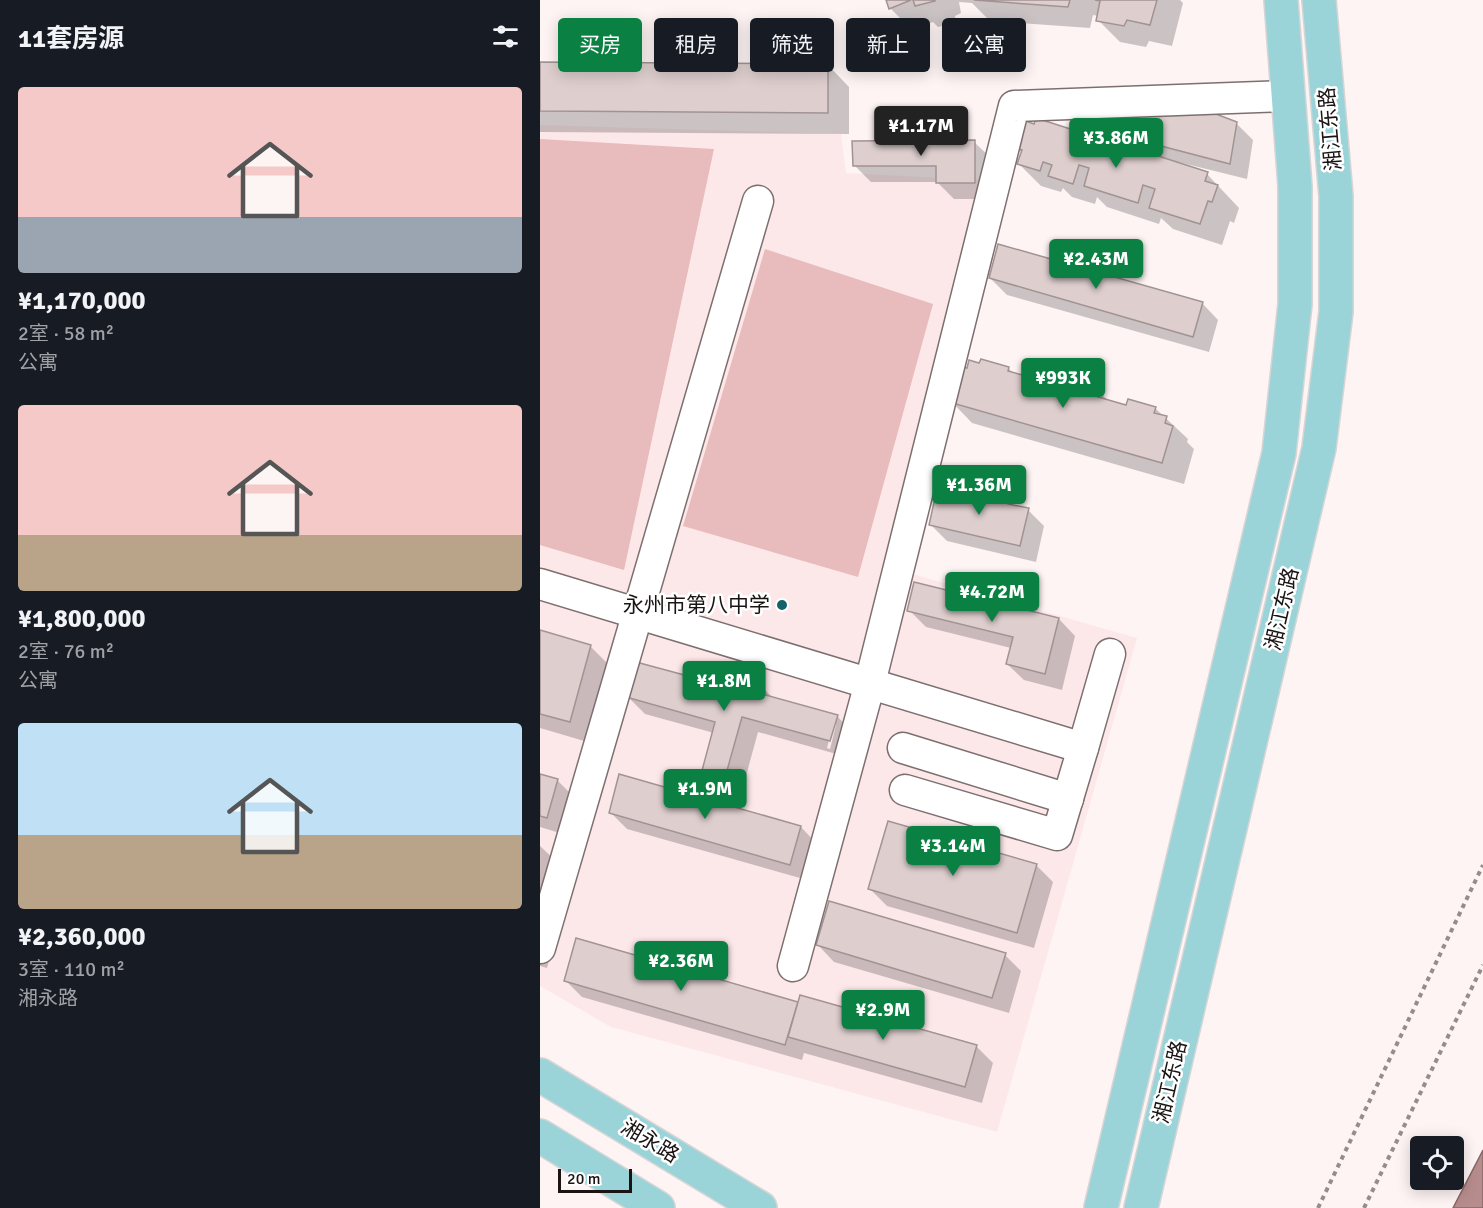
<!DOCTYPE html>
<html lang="zh">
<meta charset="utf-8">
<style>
:root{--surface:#171b24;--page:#20242c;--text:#f1f3f6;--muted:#9ea1a6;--accent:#0b8043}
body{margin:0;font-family:Signika,"Noto Sans SC",sans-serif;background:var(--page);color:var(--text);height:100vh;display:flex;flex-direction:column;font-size:22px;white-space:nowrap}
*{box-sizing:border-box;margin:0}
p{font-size:20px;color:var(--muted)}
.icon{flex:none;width:33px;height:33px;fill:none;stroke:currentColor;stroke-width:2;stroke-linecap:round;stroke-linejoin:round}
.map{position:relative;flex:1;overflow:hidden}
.panel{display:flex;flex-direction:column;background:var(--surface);width:540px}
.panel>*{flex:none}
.top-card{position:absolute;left:18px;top:18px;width:570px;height:54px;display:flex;gap:12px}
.controls{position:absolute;left:870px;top:1136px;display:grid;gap:12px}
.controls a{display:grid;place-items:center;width:54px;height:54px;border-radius:6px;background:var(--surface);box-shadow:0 3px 15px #0003;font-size:30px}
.scale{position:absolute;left:18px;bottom:15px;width:74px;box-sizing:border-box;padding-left:6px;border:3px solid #1a1414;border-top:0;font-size:16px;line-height:21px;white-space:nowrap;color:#1a1414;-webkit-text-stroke:4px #fff;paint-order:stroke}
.price{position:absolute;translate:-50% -51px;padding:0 14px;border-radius:6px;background:var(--accent);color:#fff;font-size:20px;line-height:39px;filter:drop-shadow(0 2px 3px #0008)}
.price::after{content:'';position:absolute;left:50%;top:36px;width:18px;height:14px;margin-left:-9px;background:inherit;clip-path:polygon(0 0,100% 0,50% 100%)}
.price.selected{background:#222;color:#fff}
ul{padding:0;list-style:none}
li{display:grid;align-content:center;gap:12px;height:318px;padding:0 18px}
li span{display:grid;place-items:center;height:186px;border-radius:6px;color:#555}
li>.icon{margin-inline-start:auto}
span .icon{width:108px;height:108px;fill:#fffc;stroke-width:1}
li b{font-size:26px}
h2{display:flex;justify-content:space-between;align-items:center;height:72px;padding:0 18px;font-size:26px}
.chip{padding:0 21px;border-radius:6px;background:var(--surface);box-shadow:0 3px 15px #0003;font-size:21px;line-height:54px}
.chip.selected{background:var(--accent);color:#fff}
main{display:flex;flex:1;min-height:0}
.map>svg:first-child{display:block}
</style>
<main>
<section class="panel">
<h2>11套房源<svg class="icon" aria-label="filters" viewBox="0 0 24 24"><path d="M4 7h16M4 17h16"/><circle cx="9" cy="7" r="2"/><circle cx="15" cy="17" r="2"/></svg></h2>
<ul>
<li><span style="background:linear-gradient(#f6c9c9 70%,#9aa5b1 0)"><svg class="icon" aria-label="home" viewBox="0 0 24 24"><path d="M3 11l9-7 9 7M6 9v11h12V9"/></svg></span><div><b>¥1,170,000</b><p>2室 · 58 m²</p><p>公寓</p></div></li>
<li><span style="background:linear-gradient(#f6c9c9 70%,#b9a48a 0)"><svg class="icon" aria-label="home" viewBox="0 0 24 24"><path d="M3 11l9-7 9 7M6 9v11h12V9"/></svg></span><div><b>¥1,800,000</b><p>2室 · 76 m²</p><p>公寓</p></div></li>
<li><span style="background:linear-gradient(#bfe0f5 60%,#b9a48a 0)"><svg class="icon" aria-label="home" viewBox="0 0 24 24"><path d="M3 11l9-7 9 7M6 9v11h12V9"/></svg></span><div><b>¥2,360,000</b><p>3室 · 110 m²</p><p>湘永路</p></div></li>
</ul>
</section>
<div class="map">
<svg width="943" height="1208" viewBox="0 0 943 1208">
<rect width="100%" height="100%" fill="#fef4f4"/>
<path fill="#fde8e9" d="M0 125 301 134 306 173 465 181 369 573 597 638 457 1132 71 1027 0 986Z"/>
<g fill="#e8bbbc">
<path d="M0 139 174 149 84 570 0 545Z"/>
<path d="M225 249 393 304 318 577 143 526Z"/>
</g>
<path fill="#b78c8d" stroke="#886869" stroke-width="1.5" d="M943 1150V1208H913Z"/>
<g fill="#0003" fill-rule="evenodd">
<path d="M347 0H640L643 3 632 46 609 41 606 47 580 42 558 20 559 16 553 15 550 28 450 21 432 3 419 2 421 13 415 16 416 23 398 27 393 22 372 30 350 8Z"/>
<path d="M0 63 288 65 309 87V134L0 132Z"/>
<path d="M696 123 713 140 707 179 638 162 637 164 667 174 699 208 694 223 690 221 682 245 633 229 621 218 619 224 567 207 557 197 555 204 532 197 523 188 521 192 501 186 479 164 482 153 476 147 542 134 559 152 603 153 590 140Z"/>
<path d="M434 142 451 158V199H414L397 182H331L314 165Z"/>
<path d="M450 278 662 303 678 320 669 352 467 295Z"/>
<path d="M468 368 475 375 494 380 516 381 523 388 559 392 569 401 587 407 615 408 648 439 647 442 654 449 644 484 432 423 411 401 428 370Z"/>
<path d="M469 500 475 507 488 510 504 526 496 562 407 541 390 524Z"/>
<path d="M369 610 519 619 535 636 522 690 484 680 467 664 471 648 386 627Z"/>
<path d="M0 632 50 646 72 668 51 743 0 728Z"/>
<path d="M217 682 234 699 297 716 313 733 307 757 218 732 197 809 261 827 277 844 267 880 87 829 70 812 165 800 157 793 174 733 105 714 88 697 175 685ZM293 725H296L290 749 287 748Z"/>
<path d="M0 775 17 780 34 797 23 834 0 827Z"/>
<path d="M0 846 18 863 0 907Z"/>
<path d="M496 865 513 882 494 948 347 906 330 889Z"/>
<path d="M0 924 15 939 7 968 0 966Z"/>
<path d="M37 939 259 1004 437 1047 453 1063 442 1103 264 1053 262 1060 42 997 25 980Z"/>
<path d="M278 945 465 955 481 971 469 1013 294 962Z"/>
</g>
<g fill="#decece" stroke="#a29393" stroke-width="1.5">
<path d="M346 0H371L349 9Z"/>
<path d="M373 0H395V1L375 6Z"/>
<path d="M434 0H530L528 7Z"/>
<path d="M555 0H617L610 25 587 20 584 26 556 21 560 1Z"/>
<path d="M0 62 288 64V113L0 111Z"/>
<path d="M676 114 697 122 690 164 617 145 615 151 589 140 596 115Z"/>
<path d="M496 118 543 133 539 142 558 149 562 138 668 172 665 181 678 185 672 202 668 201 660 224 609 208 615 189 603 185 598 203 544 186 549 168 539 165 533 184 508 176 512 165 503 162 500 171 477 164 482 150 474 147 483 120 494 124Z"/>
<path d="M435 140V183H396V166H313L312 141Z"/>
<path d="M458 244 663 302 653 337 449 278Z"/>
<path d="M441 359 469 367 468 371 493 378 494 373 517 380 516 384 534 389 535 383 560 390 558 397 586 405 588 399 616 407 614 413 627 416 625 423 633 426 622 463 409 402 419 366 427 368 429 360 439 363Z"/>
<path d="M418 487 469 499 468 504 489 508 480 546 389 525 397 489 416 494Z"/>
<path d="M374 582 519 618 505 674 466 664 473 637 367 611Z"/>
<path d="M0 630 51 645 30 722 0 714Z"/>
<path d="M96 662 174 683 178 669 218 680 215 692 298 715 290 741 202 717 179 799 156 793 175 722 86 697Z"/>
<path d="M0 774 18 779 7 818 0 816Z"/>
<path d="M79 774 261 826 250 865 69 813Z"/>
<path d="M348 821 497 864 477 933 328 889Z"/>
<path d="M289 901 466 953 452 998 276 945Z"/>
<path d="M36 938 258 1002 245 1045 24 981Z"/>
<path d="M260 995 437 1045 425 1087 248 1037Z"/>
</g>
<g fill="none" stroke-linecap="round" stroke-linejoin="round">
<g stroke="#7d6f6f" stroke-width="33">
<g id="minor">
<path d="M0 584 543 748 517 835 365 790"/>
<path d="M363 748 528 799"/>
<path d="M543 748 570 654"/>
<path d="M0 948 218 201"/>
<path d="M253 966 330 683 474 106 748 96"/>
</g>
</g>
<g stroke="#d6d5d5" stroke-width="36">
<g id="major">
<path d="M0 1075 220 1208"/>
<path d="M0 1136 118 1208"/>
<path d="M561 1208 739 453 755 304V186L741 0"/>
<path d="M601 1208 779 448 796 312V196L779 0"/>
</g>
</g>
<g stroke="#958d8d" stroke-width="4" stroke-dasharray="4.5 4.5" stroke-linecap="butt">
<path d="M778 1208 943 865"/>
<path d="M824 1208 943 965"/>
</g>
<use href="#minor" stroke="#fff" stroke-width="30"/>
<use href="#major" stroke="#9ad4d9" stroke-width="33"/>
</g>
<circle fill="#146369" stroke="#fff" stroke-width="2" cx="242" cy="605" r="6"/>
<g text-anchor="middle" stroke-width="5" stroke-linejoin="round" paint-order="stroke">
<g font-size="21" fill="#1a1414" stroke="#fff">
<text transform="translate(790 129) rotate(-95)" y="7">湘江东路</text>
<text transform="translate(742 609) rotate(-77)" y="7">湘江东路</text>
<text transform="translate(630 1082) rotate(-77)" y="7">湘江东路</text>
<text transform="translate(110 1141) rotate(31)" y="7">湘永路</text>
</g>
<g font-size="21" fill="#1a1414" stroke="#fff" text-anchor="end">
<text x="230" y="612">永州市第八中学</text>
</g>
</g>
</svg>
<div class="controls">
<a><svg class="icon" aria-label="locate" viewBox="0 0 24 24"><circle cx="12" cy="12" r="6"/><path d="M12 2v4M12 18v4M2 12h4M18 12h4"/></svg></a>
</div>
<div class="scale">20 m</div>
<b class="price selected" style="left:381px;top:157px">¥1.17M</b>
<b class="price" style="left:576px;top:169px">¥3.86M</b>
<b class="price" style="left:556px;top:290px">¥2.43M</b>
<b class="price" style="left:523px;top:409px">¥993K</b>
<b class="price" style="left:439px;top:516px">¥1.36M</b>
<b class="price" style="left:452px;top:623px">¥4.72M</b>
<b class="price" style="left:184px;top:712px">¥1.8M</b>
<b class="price" style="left:165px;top:820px">¥1.9M</b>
<b class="price" style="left:413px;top:877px">¥3.14M</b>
<b class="price" style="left:141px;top:992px">¥2.36M</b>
<b class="price" style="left:343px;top:1041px">¥2.9M</b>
<div class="top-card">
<a class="chip selected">买房</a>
<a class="chip">租房</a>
<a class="chip">筛选</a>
<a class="chip">新上</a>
<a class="chip">公寓</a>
</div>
</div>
</main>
